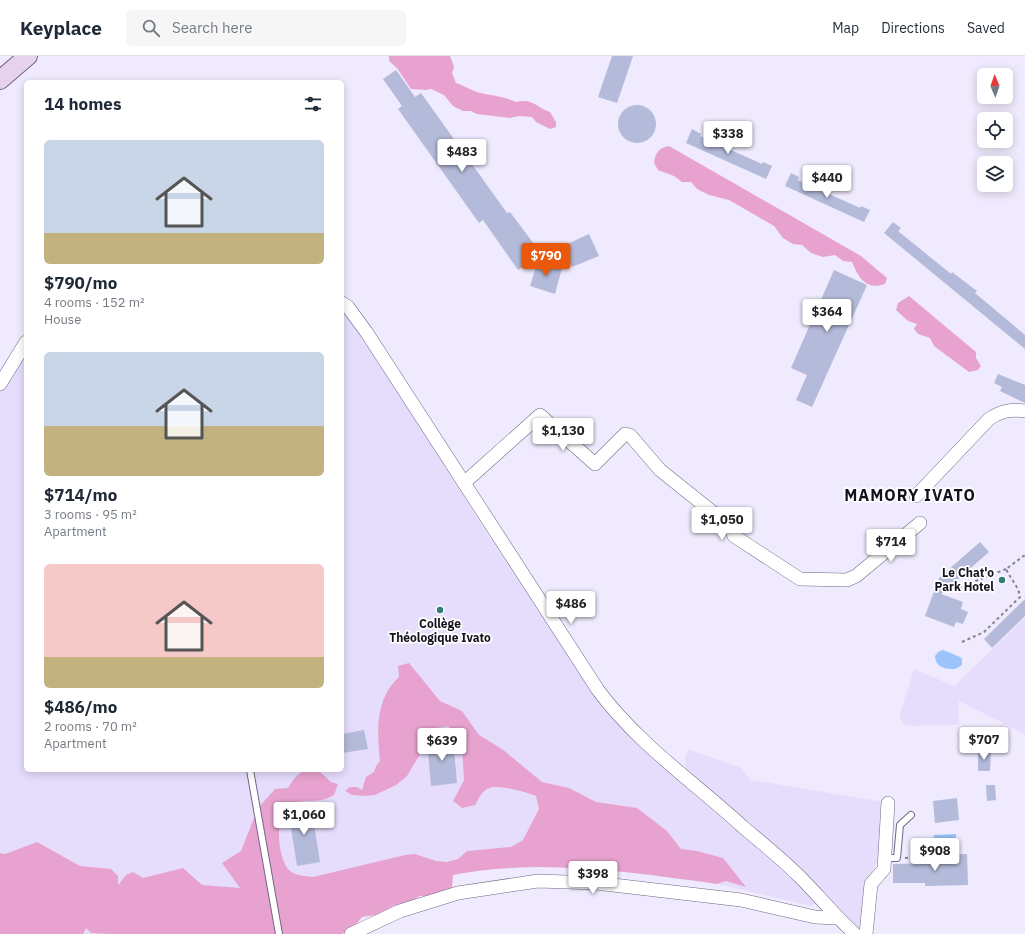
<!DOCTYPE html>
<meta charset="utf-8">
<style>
:root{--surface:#fff;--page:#f6f6f7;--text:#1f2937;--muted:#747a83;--line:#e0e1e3;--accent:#ea580c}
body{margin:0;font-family:"IBM Plex Sans",sans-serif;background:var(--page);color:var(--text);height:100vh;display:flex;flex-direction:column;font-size:15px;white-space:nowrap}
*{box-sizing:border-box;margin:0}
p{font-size:13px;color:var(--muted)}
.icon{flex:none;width:22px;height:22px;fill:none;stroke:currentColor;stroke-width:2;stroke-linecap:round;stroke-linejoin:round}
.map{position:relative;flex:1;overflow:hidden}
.details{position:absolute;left:24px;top:24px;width:320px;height:692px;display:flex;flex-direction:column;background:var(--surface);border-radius:6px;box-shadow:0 2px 10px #0003}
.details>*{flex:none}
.needle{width:26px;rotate:358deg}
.fabs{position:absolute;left:977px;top:12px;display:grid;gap:8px}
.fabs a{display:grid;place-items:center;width:36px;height:36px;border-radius:6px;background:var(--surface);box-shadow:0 2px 10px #0003;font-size:20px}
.price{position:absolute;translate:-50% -34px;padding:0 9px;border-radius:4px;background:#fff;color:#222;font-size:13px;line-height:26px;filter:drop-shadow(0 1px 2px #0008)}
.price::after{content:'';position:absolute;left:50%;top:24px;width:12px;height:9px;margin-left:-6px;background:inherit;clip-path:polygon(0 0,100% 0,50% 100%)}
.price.active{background:var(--accent);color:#fff}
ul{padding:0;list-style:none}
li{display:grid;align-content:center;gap:8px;height:212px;padding:0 20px}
li span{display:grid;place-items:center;height:124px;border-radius:6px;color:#555}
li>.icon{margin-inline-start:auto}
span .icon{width:72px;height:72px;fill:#fffc;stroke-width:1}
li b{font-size:17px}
h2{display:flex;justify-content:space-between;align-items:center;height:48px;padding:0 20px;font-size:17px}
header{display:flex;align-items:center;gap:24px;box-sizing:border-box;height:56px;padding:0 20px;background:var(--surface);border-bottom:1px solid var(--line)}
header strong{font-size:19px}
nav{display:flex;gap:22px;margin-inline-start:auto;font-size:14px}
.search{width:280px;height:36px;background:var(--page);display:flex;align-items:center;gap:10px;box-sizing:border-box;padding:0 14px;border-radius:6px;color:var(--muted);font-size:15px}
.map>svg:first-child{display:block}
</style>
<header>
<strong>Keyplace</strong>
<div class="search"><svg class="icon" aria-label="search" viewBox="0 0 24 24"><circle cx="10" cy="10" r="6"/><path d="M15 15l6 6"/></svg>Search here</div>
<nav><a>Map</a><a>Directions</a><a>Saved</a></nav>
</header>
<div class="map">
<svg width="1025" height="878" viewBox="0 0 1025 878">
<rect width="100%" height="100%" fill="#efeafd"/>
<g fill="#e6ddfd">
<path d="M342 252 384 311 482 470 593 637 686 714 685 704 688 693 741 712 751 724 883 746 878 804 865 826 861 870 856 872 817 846 812 850 717 828 600 813 533 811 481 814 453 819 221 878H0V336L26 293V714H342Z"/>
<path d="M1025 562V678L959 645V669L906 670 899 661 914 613 954 630Z"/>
</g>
<g fill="#e8a2cf">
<path d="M389 0H450L454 11 452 17 456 27C463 29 467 32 474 35 488 40 502 39 516 46 534 42 535 51 550 56L556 66V71L550 73 536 66 532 61 519 60 510 62 477 58 471 55H463L453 50 444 39 431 33 426 34 411 33 397 12 389 5Z"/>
<path d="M669 90 861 200 887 222 885 228C865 235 858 220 852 206L843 205 835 199 823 201 811 197 802 189 793 188 783 182 774 170 729 144 709 139 697 133 691 126H682L674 120 658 114 654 107C655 97 659 92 669 90Z"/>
<path d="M909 240 976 296V302L981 310 978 314 969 316 934 290 930 282 918 278 914 273 917 268 908 265 896 254 898 247Z"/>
<path d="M409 607 440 645 462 655 479 679 502 693 542 726 569 732 596 746 637 752 667 775 681 793 697 795 723 802 746 831 726 825 717 828C630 816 540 802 453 819L452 832 437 840H420L408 847 393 850 377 859 362 861 355 870 342 878H110L91 877 86 872 83 878H0V797L5 798 37 786 80 810 111 813 118 820V829L126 819 133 816 143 822 183 812 202 829 240 832 222 807 241 795 258 752 275 733 288 732C298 717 299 714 318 714L331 726 338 728 334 739C330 741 326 743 322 744 309 746 295 742 285 754 275 767 278 804 290 815 296 820 306 820 313 821L405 799 415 798 436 805 447 806 458 803 467 795 511 791 523 784 539 753 536 740C527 736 497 728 489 732 482 735 479 742 475 749L462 752 453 745 464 724 462 690 457 678 448 670 436 672 427 678 419 700 407 720 396 729 375 739 364 740 352 739 345 735 350 731H357L362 734 366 721 374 716 376 710 380 705C377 675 375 643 399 621L398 610Z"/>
</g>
<g fill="#9ac4fb">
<path d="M943 594 960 601 962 603V609L955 613C945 613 936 612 935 600L938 596Z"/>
<path d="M956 778V787H938L935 789 932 788 934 779Z"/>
</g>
<g fill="#b4bad9">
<path d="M612 0H633L617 47 598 41Z"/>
<path d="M396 14 415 41 421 37 507 157 510 156 537 192 533 195 537 201 518 214 483 164 479 167 398 53 402 50 383 23Z"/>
<circle cx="637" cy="68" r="19"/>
<path d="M692 73 701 78 700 80 762 108 763 106 772 110 766 123 686 87Z"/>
<path d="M791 117 799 121 798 124 860 152 861 150 870 154 864 166 785 130Z"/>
<path d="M893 166 901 172 898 175 951 218 952 216 977 235 975 237 1025 279V293L884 177Z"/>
<path d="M589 178 599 200 572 211 563 190Z"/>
<path d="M538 205 562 212 555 238 530 230Z"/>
<path d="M834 214 867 229 812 351 796 344 807 319 791 312Z"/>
<path d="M998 318 1025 329V347L1000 335 1002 331 994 327Z"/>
<path d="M980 486 989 496 941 538 963 546 961 553 968 556 963 568 956 566 954 571 925 560 939 522Z"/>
<path d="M1025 543V560L992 592 984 583Z"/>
<path d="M364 674 368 693 342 697V678Z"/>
<path d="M453 681 457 727 431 730 427 684Z"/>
<path d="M978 695H991L990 715H978Z"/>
<path d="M986 729H995L996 744 987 745Z"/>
<path d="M957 742 959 764 935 767 933 745Z"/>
<path d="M311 749 320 806 297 810 288 753Z"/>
<path d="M967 798 968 829 925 830V827H893V808L934 807V799Z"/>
</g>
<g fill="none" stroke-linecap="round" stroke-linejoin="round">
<g stroke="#706884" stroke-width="8">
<g id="lane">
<path d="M250 714 279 878"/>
<path d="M884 802H897L900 769 911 759"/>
</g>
</g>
<g stroke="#706884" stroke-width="14">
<g id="street">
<path d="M342 247 348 251 367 277 598 634C638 688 694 726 743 771 762 787 782 803 800 821 819 840 835 860 855 878"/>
<path d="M0 328 26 286"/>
<path d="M464 427 540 359 595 408 625 378 630 379 660 414 730 470 734 480 800 523 847 524 856 520 920 467"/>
<path d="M916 440 989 363C1001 355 1011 353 1025 355"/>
<path d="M351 878 400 855 458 837 538 825 596 827 741 844 815 861 837 862"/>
<path d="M866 878 871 828 884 813 888 747"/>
</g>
</g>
<g stroke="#706884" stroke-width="20">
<path id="secondary" d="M0 24 28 0"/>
</g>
<g stroke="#888493" stroke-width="2" stroke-dasharray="3 3" stroke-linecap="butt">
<path d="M953 534 1006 513"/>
<path d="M962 586 984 576 1020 541C1019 531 1010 522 1006 513L1025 499"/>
<path d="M905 802 922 801"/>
</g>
<use href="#lane" stroke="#fff" stroke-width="6"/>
<use href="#street" stroke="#fff" stroke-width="13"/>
<use href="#secondary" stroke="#e6d2eb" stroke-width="18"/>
</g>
<g fill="#357d7a" stroke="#fff" stroke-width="1.5">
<circle cx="1002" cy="524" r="4"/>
<circle cx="440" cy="554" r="4"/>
</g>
<g text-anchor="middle" stroke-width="3.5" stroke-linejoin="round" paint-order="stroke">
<g font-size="12" font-weight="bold" fill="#14111c" stroke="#fff" text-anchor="end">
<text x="994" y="521">Le Chat'o<tspan x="994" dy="14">Park Hotel</tspan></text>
<text x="440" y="572" text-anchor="middle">Collège<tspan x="440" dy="14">Théologique Ivato</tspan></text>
</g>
<g font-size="16" font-weight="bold" letter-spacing="1" fill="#14111c" stroke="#fff">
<text x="910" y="445">MAMORY IVATO</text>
</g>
</g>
</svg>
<div class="fabs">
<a><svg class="needle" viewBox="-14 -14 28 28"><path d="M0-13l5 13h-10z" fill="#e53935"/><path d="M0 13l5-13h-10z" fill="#747a83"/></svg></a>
<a><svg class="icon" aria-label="locate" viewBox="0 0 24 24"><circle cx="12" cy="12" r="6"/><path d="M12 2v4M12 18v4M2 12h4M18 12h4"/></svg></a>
<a><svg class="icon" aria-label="layers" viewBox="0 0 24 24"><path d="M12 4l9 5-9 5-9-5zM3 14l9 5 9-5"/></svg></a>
</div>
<b class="price" style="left:728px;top:99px">$338</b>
<b class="price" style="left:462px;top:117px">$483</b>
<b class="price" style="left:827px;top:143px">$440</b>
<b class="price active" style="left:546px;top:221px">$790</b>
<b class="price" style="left:827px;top:277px">$364</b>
<b class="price" style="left:563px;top:396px">$1,130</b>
<b class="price" style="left:722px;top:485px">$1,050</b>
<b class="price" style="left:891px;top:507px">$714</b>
<b class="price" style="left:571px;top:569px">$486</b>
<b class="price" style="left:984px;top:705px">$707</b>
<b class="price" style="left:442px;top:706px">$639</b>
<b class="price" style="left:304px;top:780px">$1,060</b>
<b class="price" style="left:935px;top:816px">$908</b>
<b class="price" style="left:593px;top:839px">$398</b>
<section class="details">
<h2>14 homes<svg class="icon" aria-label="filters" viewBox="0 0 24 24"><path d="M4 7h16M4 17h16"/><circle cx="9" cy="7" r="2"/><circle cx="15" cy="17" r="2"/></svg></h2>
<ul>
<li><span style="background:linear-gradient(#c9d6e8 75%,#c2b280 0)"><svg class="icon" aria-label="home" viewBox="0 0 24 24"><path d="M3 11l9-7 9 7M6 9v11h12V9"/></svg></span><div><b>$790/mo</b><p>4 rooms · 152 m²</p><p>House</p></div></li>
<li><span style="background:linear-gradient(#c9d6e8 60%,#c2b280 0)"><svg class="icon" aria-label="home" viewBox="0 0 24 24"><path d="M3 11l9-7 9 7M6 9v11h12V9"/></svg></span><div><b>$714/mo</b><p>3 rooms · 95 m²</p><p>Apartment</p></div></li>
<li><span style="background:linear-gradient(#f6c9c9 75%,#c2b280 0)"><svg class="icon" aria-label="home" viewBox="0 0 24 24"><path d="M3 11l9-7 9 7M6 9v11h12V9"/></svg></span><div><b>$486/mo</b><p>2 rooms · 70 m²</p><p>Apartment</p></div></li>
</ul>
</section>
</div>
